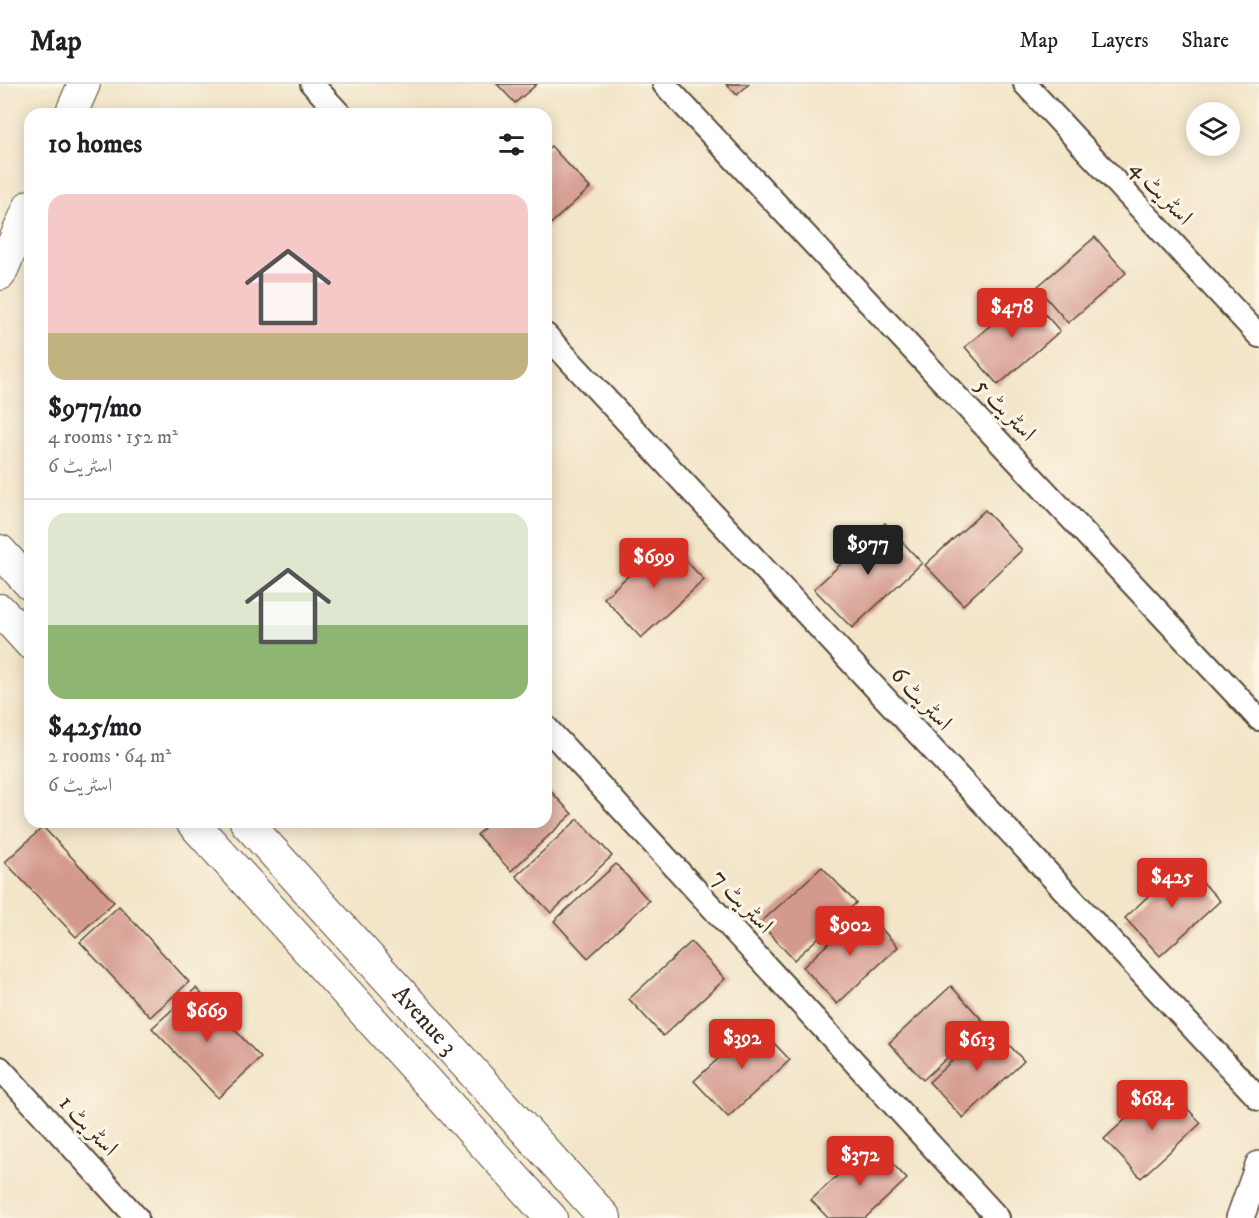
<!DOCTYPE html>
<meta charset="utf-8">
<style>
:root{--surface:#fff;--page:#f2f2f2;--text:#202124;--muted:#757577;--line:#e0e0e0;--accent:#d93025}
body{margin:0;font-family:"IM FELL DW Pica",Amiri,serif;background:var(--page);color:var(--text);height:100vh;display:flex;flex-direction:column;font-size:22px;white-space:nowrap}
*{box-sizing:border-box;margin:0}
p{font-size:20px;color:var(--muted)}
.icon{flex:none;width:33px;height:33px;fill:none;stroke:currentColor;stroke-width:2;stroke-linecap:round;stroke-linejoin:round}
.map{position:relative;flex:1;overflow:hidden}
.panel{position:absolute;left:24px;top:24px;width:528px;height:720px;display:flex;flex-direction:column;background:var(--surface);border-radius:18px;box-shadow:0 3px 15px #0003}
.panel>*{flex:none}
.tools{position:absolute;left:1186px;top:18px;display:grid;gap:12px}
.tools a{display:grid;place-items:center;width:54px;height:54px;border-radius:50%;background:var(--surface);box-shadow:0 3px 15px #0003;font-size:30px}
.price{position:absolute;translate:-50% -51px;padding:0 14px;border-radius:6px;background:var(--accent);color:#fff;font-size:20px;line-height:39px;filter:drop-shadow(0 2px 3px #0008)}
.price::after{content:'';position:absolute;left:50%;top:36px;width:18px;height:14px;margin-left:-9px;background:inherit;clip-path:polygon(0 0,100% 0,50% 100%)}
.price.active{background:#222;color:#fff}
ul{padding:0;list-style:none}
li{display:grid;align-content:center;gap:12px;height:318px;padding:0 24px}
li+li{border-top:2px solid var(--line)}
li span{display:grid;place-items:center;height:186px;border-radius:18px;color:#555}
li>.icon{margin-inline-start:auto}
span .icon{width:108px;height:108px;fill:#fffc;stroke-width:1}
li b{font-size:26px}
h2{display:flex;justify-content:space-between;align-items:center;height:72px;padding:0 24px;font-size:26px}
header{display:flex;align-items:center;gap:36px;box-sizing:border-box;height:84px;padding:0 30px;background:var(--surface);border-bottom:2px solid var(--line)}
header strong{font-size:28px}
nav{display:flex;gap:33px;margin-inline-start:auto;font-size:21px}
.map>svg:first-child{display:block}
</style>
<header>
<strong>Map</strong>
<nav><a>Map</a><a>Layers</a><a>Share</a></nav>
</header>
<div class="map">
<svg width="1259" height="1134" viewBox="0 0 1259 1134">
<rect width="100%" height="100%" fill="#fcf5e5"/>
<filter id="ink" filterUnits="userSpaceOnUse"><feTurbulence type="fractalNoise" baseFrequency=".0167" numOctaves="2"/><feDisplacementMap in="SourceGraphic" scale="12" xChannelSelector="R" yChannelSelector="G"/><feConvolveMatrix kernelMatrix="1 2 1 2 8 2 1 2 1" color-interpolation-filters="sRGB"/></filter>
<filter id="wash" filterUnits="userSpaceOnUse"><feTurbulence type="fractalNoise" baseFrequency=".008" numOctaves="4" result="noise"/><feDisplacementMap in="SourceGraphic" scale="24" xChannelSelector="R" yChannelSelector="G"/><feGaussianBlur stdDeviation="1.35" result="paint"/><feColorMatrix in="noise" values="0 0 0 0 0 0 0 0 0 0 0 0 0 0 0 0 0 1.4 0 .05"/><feComposite in="paint" operator="in"/></filter>
<g filter="url(#wash)">
<rect width="100%" height="100%" fill="#f2e5c8"/>
<g id="blocks">
<g fill="#d4998d">
<path d="M497 0H537L515 19Z"/>
<path d="M726 0H749L737 11Z"/>
<path d="M551 62 590 104 546 144V66Z"/>
<path d="M1095 153 1126 189 1068 239 1037 203Z"/>
<path d="M1027 210 1060 247 998 301 965 263Z"/>
<path d="M985 426 1022 466 963 521 925 481Z"/>
<path d="M885 439 922 479 852 544 814 505Z"/>
<path d="M667 456 704 496 641 554 604 514Z"/>
<path d="M546 702 572 730 511 787 477 751 490 738H546Z"/>
<path d="M578 735 612 772 551 829 516 792Z"/>
<path d="M43 743 114 818 76 853 5 778Z"/>
<path d="M1184 778 1220 817 1160 872 1125 834Z"/>
<path d="M616 780 649 817 588 874 554 837Z"/>
<path d="M822 783 856 819 794 876 760 839Z"/>
<path d="M119 822 189 898 150 933 80 858Z"/>
<path d="M864 826 898 863 837 920 803 883Z"/>
<path d="M691 858 725 895 663 952 629 915Z"/>
<path d="M951 902 985 939 923 996 889 959Z"/>
<path d="M196 904 261 974 218 1014 152 944Z"/>
<path d="M756 940 790 976 728 1033 694 997Z"/>
<path d="M991 941 1024 977 963 1034 929 998Z"/>
<path d="M1164 1000 1201 1039 1141 1094 1104 1055Z"/>
<path d="M873 1059 907 1095 865 1134H828L811 1116Z"/>
</g>
</g>
</g>
<g filter="url(#ink)">
<use href="#blocks" fill-opacity="0" stroke="#564638" stroke-width="1.5"/>
<g fill="none" stroke-linecap="round" stroke-linejoin="round">
<g stroke="#564638" stroke-width="26">
<g id="minor">
<path d="M312 0 340 30"/>
<path d="M664 0 1259 635"/>
<path d="M1025 0 1259 252"/>
<path d="M546 251 1259 1015"/>
<path d="M546 643 998 1134"/>
<path d="M0 984 137 1134"/>
</g>
</g>
<g stroke="#564638" stroke-width="30">
<path id="tertiary" d="M1240 1134 1259 1081"/>
</g>
<g stroke="#564638" stroke-width="34">
<g id="secondary">
<path d="M71 30 84 0"/>
<path d="M0 190 30 122"/>
<path d="M0 467 30 500"/>
<path d="M0 526 30 559"/>
<path d="M192 738 551 1134"/>
<path id="s1" d="M246 738 605 1134"/>
</g>
</g>
<use href="#minor" stroke="#fff" stroke-width="22"/>
<use href="#tertiary" stroke="#fff" stroke-width="27"/>
<use href="#secondary" stroke="#fff" stroke-width="32"/>
</g>
</g>
<g text-anchor="middle" stroke-width="6" stroke-linejoin="round" paint-order="stroke">
<g font-size="24" fill="#3b2a1e" stroke="#fcf5e5">
<text transform="translate(1162 108) rotate(47)" y="8">اسٹریٹ 4</text>
<text transform="translate(1006 325) rotate(47)" y="8">اسٹریٹ 5</text>
<text transform="translate(922 614) rotate(47)" y="8">اسٹریٹ 6</text>
<text transform="translate(743 817) rotate(47)" y="8">اسٹریٹ 7</text>
<text dy="8" stroke="none"><textPath href="#s1" startOffset="267">Avenue 3</textPath></text>
<text transform="translate(89 1041) rotate(47)" y="8">اسٹریٹ 1</text>
</g>
</g>
</svg>
<div class="tools">
<a><svg class="icon" aria-label="layers" viewBox="0 0 24 24"><path d="M12 4l9 5-9 5-9-5zM3 14l9 5 9-5"/></svg></a>
</div>
<b class="price" style="left:1012px;top:255px">$478</b>
<b class="price active" style="left:868px;top:492px">$977</b>
<b class="price" style="left:654px;top:505px">$699</b>
<b class="price" style="left:1172px;top:825px">$425</b>
<b class="price" style="left:850px;top:873px">$902</b>
<b class="price" style="left:207px;top:959px">$669</b>
<b class="price" style="left:742px;top:986px">$392</b>
<b class="price" style="left:977px;top:988px">$613</b>
<b class="price" style="left:1152px;top:1047px">$684</b>
<b class="price" style="left:860px;top:1103px">$372</b>
<section class="panel">
<h2>10 homes<svg class="icon" aria-label="filters" viewBox="0 0 24 24"><path d="M4 7h16M4 17h16"/><circle cx="9" cy="7" r="2"/><circle cx="15" cy="17" r="2"/></svg></h2>
<ul>
<li><span style="background:linear-gradient(#f6c9c9 75%,#c2b280 0)"><svg class="icon" aria-label="home" viewBox="0 0 24 24"><path d="M3 11l9-7 9 7M6 9v11h12V9"/></svg></span><div><b>$977/mo</b><p>4 rooms · 152 m²</p><p>اسٹریٹ 6</p></div></li>
<li><span style="background:linear-gradient(#dfe7d0 60%,#8fb573 0)"><svg class="icon" aria-label="home" viewBox="0 0 24 24"><path d="M3 11l9-7 9 7M6 9v11h12V9"/></svg></span><div><b>$425/mo</b><p>2 rooms · 64 m²</p><p>اسٹریٹ 6</p></div></li>
</ul>
</section>
</div>
